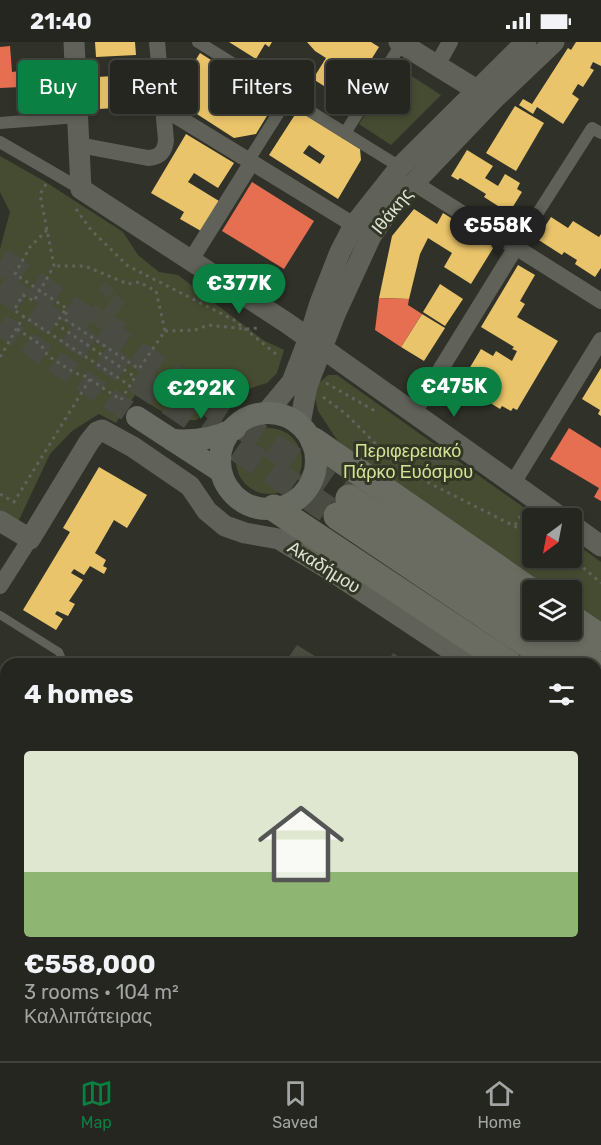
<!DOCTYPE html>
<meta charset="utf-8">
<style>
:root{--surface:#24261f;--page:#2c2e28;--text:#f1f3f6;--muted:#a3a5a4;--line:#41433d;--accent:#0b8043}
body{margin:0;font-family:Rubik,sans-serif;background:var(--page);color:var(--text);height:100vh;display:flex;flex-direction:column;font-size:22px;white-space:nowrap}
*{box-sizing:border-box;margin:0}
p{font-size:20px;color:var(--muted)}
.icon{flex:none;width:33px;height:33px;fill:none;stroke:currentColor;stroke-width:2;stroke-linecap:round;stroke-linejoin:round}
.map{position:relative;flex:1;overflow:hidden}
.panel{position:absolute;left:0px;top:616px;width:602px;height:404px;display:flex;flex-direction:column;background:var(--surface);border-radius:18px 18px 0 0;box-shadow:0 3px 9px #0003,0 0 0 2px var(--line)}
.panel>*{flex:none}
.hud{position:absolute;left:18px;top:18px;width:566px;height:54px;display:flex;gap:12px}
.needle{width:39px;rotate:212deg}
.fabs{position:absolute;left:522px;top:466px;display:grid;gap:12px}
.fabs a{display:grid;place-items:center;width:60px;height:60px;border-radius:6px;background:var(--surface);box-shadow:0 3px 9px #0003,0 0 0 2px var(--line);font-size:30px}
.price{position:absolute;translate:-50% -51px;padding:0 14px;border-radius:21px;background:var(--accent);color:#fff;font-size:20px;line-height:39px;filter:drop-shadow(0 2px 3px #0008)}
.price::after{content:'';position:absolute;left:50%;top:36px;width:18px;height:14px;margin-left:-9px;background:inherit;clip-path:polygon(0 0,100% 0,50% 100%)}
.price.current{background:#222;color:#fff}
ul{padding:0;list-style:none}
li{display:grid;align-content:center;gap:12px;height:318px;padding:0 24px}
li span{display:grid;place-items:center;height:186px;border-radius:6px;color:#555}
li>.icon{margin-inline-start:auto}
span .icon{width:108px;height:108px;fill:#fffc;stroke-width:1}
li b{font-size:26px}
h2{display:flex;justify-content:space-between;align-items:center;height:72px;padding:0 24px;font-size:26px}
.tag{padding:0 21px;border-radius:6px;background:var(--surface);box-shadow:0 3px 9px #0003,0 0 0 2px var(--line);font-size:21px;line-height:54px}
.tag.current{background:var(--accent);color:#fff}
.status{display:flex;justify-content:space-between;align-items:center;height:42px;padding:0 30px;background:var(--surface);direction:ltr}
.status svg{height:16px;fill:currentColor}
.menu{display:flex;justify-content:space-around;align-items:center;height:84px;border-top:2px solid var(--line);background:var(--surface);font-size:16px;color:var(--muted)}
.menu a{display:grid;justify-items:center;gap:3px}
.menu .current{color:var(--accent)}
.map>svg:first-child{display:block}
</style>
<div class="status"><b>21:40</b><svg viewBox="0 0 49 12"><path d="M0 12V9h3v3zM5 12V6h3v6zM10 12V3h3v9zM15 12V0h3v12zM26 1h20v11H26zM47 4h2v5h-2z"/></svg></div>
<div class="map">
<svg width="601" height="1019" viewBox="0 0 601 1019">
<rect width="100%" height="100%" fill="#303229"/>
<g fill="#464c31">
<path d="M396 24 441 53 391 103 359 82Z"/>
<path d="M0 114 44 139 123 190 138 213 159 230 178 233 263 298 284 308 277 331 267 341 232 352 204 374 196 378H176L135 353 116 381 99 372 72 389 50 412 18 480 0 469V207L10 170 0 150Z"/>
<path d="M328 333H337L540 477H532V516H572V499L601 520V585L572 564V549H548L386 439 337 398 318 369 313 346Z"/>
<circle cx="269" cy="419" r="33"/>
</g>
<g fill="#e9c46a" fill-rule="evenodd">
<path d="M95 0H135L136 13 96 15Z"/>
<path d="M229 0H272L269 5 265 2 256 17Z"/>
<path d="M307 0H371L379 5 346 58 313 37 326 16 315 9Z"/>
<path d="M576 0H601V24L593 20 590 26 594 28 583 45 578 42 572 52 579 57 563 82 537 65 533 72 519 63 523 57 532 62 568 6 571 8Z"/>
<path d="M200 11 276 59 256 92 234 96 172 56Z"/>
<path d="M132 33 133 40 143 39 145 64 99 67 97 35Z"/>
<path d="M515 64 544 81 516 129 486 111Z"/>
<path d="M298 68 360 107 361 118 338 157 269 113ZM309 103 325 114 320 122 303 111Z"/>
<path d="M186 92 234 121 218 146 194 131 188 140 219 159 201 189 180 177 184 170 151 151Z"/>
<path d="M467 108 493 124 485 136 498 144 505 132 520 141 517 147 522 150 509 171 484 155 486 152 460 136 458 138 451 134Z"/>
<path d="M414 167 437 182 443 171 495 203 471 242 444 225 452 211 428 196 420 212 409 257 379 256 392 194Z"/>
<path d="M551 175 568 186 573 179 599 195 601 192V226L595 235 575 222 577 218 564 210 562 213 537 197Z"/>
<path d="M518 223 535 233 520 259 525 262 517 275 558 299 517 368 513 366 511 369 502 364 500 367 460 342 481 307 493 314 496 309 512 319 517 309 512 307 514 305 481 285Z"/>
<path d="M440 242 463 257 445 284 423 270Z"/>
<path d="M422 272 445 286 424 319 401 305Z"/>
<path d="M601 326V374L598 372 600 368 582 357Z"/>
<path d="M99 425 147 453 127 486 114 478 95 511 106 518 103 524 107 526 104 532 90 524 84 533 74 527 71 531 83 538 69 559 75 562 68 574 57 569 55 572 63 577 56 588 23 568 70 490 63 486Z"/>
<path d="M596 796 601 800V841L596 837Z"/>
<path d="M601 930V995L596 1004V939Z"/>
<path d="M55 1014H92L89 1019H52Z"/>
<path d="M298 1014H340L337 1019H306Z"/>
</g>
<g fill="#e76f51">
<path d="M10 4 12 30 20 29 21 45 0 46V5Z"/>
<path d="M252 140 314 179 284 227 222 189Z"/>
<path d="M379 256 409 257 408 263 422 272 401 305 375 288Z"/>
<path d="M569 386 601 406V459L594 455 599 446 550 417Z"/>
</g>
<g fill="#4a4c3f">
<path d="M105 240 115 247 108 256 98 249Z"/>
<path d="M114 252 125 259 115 274 127 282 117 297 85 277 95 262 104 268Z"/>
<path d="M423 402 444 416 437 425 417 412Z"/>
<path d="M297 603 318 616 314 622H298L288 616Z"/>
<path d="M393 611 404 618 401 622H386Z"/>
<path d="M0 807 6 810V848L4 852 0 850Z"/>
<path d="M0 995 6 999 0 1011Z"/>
</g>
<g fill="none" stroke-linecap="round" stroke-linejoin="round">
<path stroke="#4a4c43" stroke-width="22" stroke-dasharray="22 11" stroke-linecap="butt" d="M0 282 137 375"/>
<g stroke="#4a4c43" stroke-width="27" stroke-dasharray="27 14" stroke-linecap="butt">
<path d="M0 219 349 456"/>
<path d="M0 244 337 474"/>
</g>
<g stroke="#60625b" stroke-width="3" stroke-dasharray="3 4.5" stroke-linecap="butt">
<path d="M46 142 40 152 54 224 34 259 23 253 14 268 129 343"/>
<path d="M76 167 91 188 128 224 234 278 276 312"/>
<path d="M47 188 30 205 15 232 66 266V278L139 327 165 289 156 249 139 240 128 242 85 224H54"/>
<path d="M17 287 41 303 48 314 75 331 85 334 121 358 135 335 56 282 65 268"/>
<path d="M165 289 195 288 208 283 245 287 259 286"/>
<path d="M0 315 24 274"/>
<path d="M326 341 375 369"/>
<path d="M323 355 346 372 381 407 429 441 532 493"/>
<path d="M0 452 14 460 90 337"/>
<path d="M515 483 522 471"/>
<path d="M572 516 601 541"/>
</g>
<path stroke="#606259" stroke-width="8" d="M0 573 59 610 62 617 61 622"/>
<g stroke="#606259" stroke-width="12">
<path d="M198 0 400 125"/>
<path d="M0 81 78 75"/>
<path d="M345 91 402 1"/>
<path d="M0 100 81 147"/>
<path d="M252 120V113L288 56"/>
<path d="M516 205 592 86 601 91"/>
</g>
<g stroke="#606259" stroke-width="16">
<path d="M437 23 450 0"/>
<path d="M163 66 354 183"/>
<path d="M79 103 148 116C160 115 165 110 166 98L157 0"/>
<path d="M414 141 601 259"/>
<path d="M191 218 252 120"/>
<path d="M413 372 516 205"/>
<path d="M513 441 601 298"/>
<path d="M0 544 30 497"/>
<path d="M0 646 6 650"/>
<path d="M596 750 601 741"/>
<path d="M0 798 6 802"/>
<path d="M203 1014 211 1019"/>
<path d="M376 1014 384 1019"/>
<path d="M26 1019 30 1014"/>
<path d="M354 1019 357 1014"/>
<path d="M431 1019 434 1014"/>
</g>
<g stroke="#606259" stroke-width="21">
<path d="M74 0 81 147 287 281 563 477"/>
<path d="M399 0 488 55"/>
<path d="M267 370 292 340 309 296 320 261 340 210 354 183 400 125 526 0"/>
<path d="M300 382 307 344 336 270 371 194 392 164 414 141 493 58 554 0"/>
<path d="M0 479 30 497 89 400 97 390 102 388 133 405 190 444 207 469 225 484 245 491 279 497 330 528 472 622"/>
<path d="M572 483 601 504"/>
<path d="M596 705 601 709"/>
</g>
<g stroke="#696c62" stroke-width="22">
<circle cx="268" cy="419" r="48"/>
<path d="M137 375 220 429"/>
<path d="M172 398C195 400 214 397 235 387"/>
</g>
<g stroke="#6a6c62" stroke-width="27">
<path d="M314 399 532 550"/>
<path d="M349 456 532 580"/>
<path d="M274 466 509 622"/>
<path d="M337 474 557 622"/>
<path d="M572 576 601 596"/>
<path d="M544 588 595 622"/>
<path d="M596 649 601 652"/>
<path d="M596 680 601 683"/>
</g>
</g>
<g text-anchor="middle" stroke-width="6" stroke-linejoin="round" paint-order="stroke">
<g font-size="18" fill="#e0e2d8" stroke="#323625">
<text transform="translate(392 169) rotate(-51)" y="6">Ιθάκης</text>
<text transform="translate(324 525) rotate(32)" y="6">Ακαδήμου</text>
</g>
<g font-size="18" fill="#d4e397" stroke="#323625">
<text x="408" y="415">Περιφερειακό<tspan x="408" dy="21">Πάρκο Ευόσμου</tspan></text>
</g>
</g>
</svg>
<div class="fabs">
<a><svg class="needle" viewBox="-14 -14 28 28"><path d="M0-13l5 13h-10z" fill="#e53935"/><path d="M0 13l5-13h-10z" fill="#a3a5a4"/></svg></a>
<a><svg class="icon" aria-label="layers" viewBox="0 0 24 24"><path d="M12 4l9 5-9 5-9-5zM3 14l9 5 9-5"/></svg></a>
</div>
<b class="price current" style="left:498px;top:215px">€558K</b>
<b class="price" style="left:239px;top:273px">€377K</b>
<b class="price" style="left:454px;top:376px">€475K</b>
<b class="price" style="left:201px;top:378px">€292K</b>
<div class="hud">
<a class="tag current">Buy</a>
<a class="tag">Rent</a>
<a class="tag">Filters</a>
<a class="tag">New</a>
</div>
<section class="panel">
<h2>4 homes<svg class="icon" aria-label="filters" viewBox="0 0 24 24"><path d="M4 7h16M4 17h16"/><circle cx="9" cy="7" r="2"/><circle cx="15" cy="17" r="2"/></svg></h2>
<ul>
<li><span style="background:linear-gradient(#dfe7d0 65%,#8fb573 0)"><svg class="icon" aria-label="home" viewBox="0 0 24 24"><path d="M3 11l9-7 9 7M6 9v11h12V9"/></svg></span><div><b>€558,000</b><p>3 rooms · 104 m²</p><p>Καλλιπάτειρας</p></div></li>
</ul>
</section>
</div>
<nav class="menu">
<a class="current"><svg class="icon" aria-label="map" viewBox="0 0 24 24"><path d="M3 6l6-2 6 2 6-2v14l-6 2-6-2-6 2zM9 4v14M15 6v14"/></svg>Map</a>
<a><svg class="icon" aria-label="saved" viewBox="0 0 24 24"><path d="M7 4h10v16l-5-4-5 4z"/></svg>Saved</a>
<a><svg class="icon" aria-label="home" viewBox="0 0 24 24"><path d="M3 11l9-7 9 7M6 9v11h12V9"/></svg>Home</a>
</nav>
